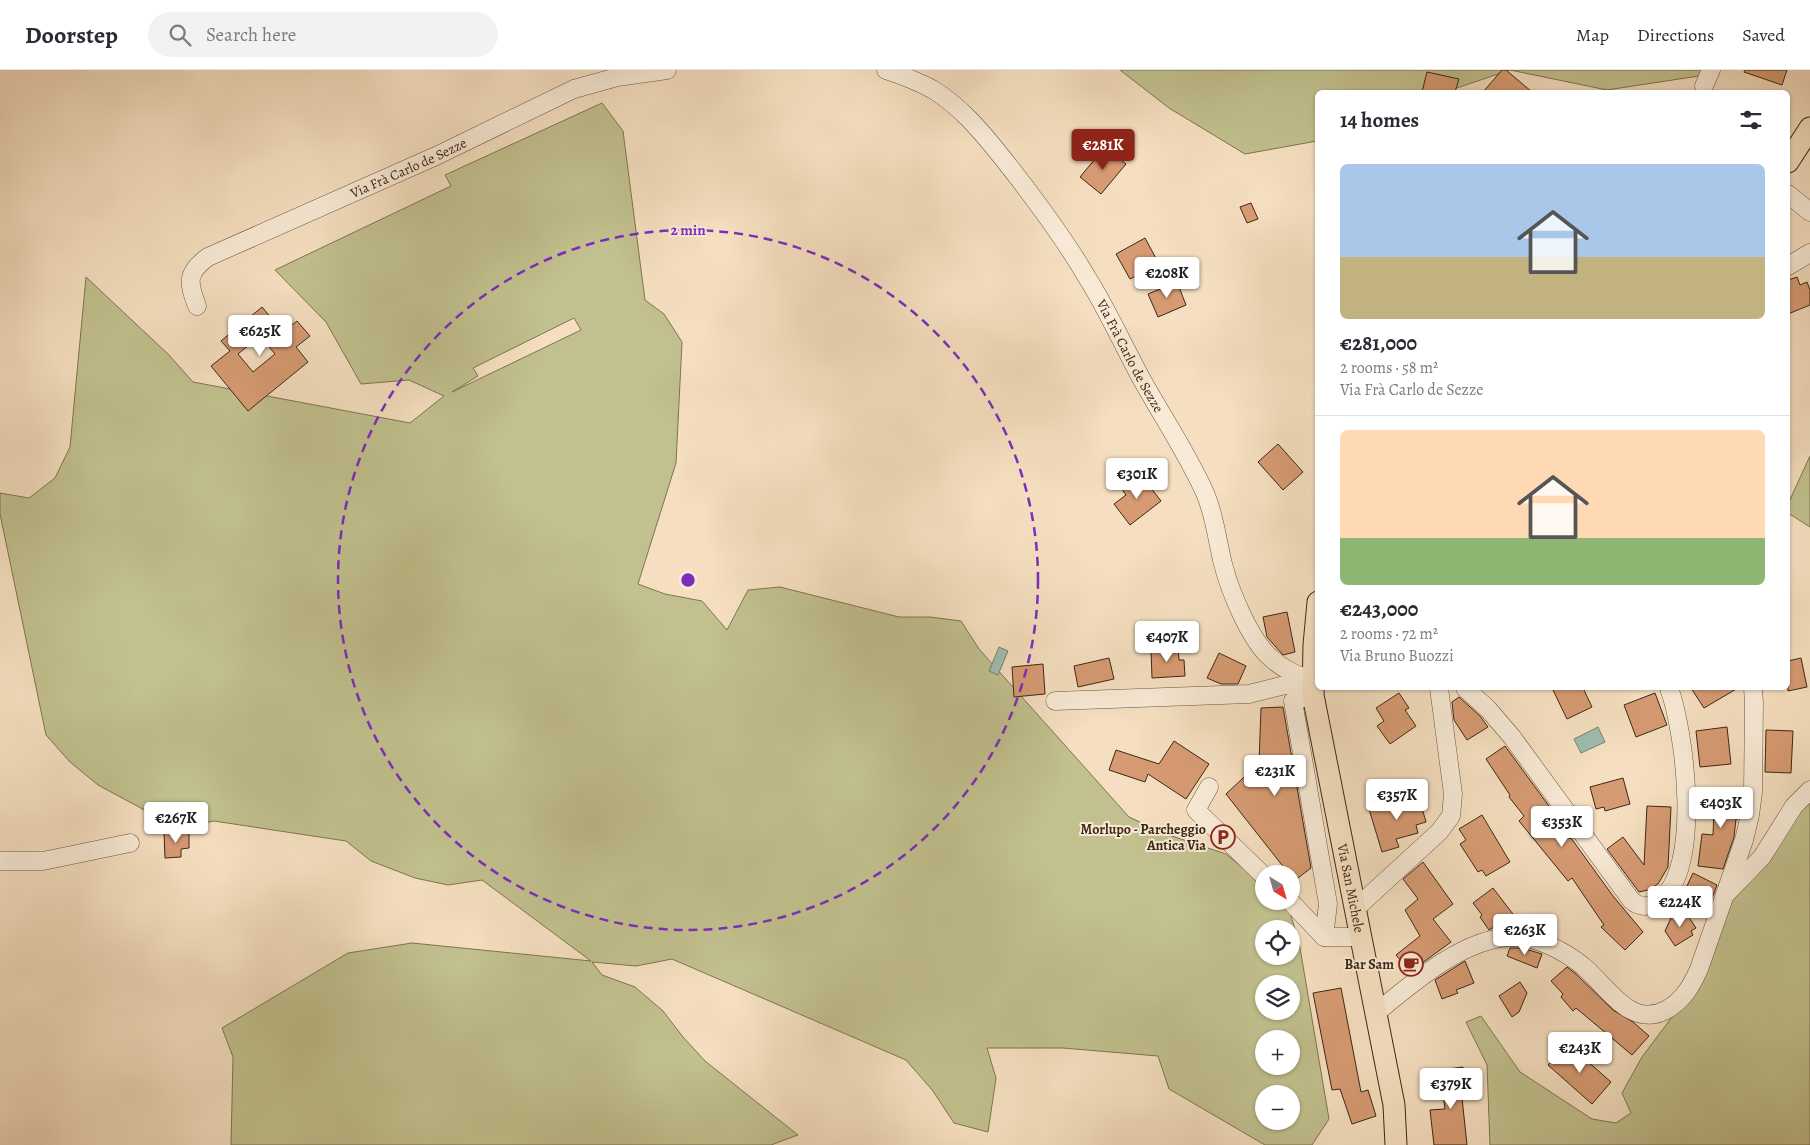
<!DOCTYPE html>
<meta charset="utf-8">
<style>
:root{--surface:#fff;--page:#f2f2f3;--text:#2b2b33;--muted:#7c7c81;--line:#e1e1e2;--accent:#8f2418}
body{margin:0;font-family:Alegreya,serif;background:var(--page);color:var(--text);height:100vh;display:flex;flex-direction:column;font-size:19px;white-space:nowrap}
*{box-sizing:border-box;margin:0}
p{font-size:16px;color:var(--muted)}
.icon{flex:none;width:28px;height:28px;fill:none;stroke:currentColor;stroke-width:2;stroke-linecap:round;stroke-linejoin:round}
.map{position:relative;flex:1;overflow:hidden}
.sheet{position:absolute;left:1315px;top:20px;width:475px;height:600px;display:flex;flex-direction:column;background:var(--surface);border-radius:8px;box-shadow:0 1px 4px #0004}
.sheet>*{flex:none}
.needle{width:32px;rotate:143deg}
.fabs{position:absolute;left:1255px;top:795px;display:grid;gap:10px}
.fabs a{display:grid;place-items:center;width:45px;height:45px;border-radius:50%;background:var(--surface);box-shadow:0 1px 4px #0004;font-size:25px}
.price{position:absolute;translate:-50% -42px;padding:0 11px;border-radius:5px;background:#fff;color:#222;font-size:16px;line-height:32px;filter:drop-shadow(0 1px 2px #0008)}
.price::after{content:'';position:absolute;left:50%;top:30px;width:15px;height:11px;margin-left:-8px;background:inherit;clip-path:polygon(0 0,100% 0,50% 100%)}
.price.on{background:var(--accent);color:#fff}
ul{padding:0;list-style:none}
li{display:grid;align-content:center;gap:10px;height:265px;padding:0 25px}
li+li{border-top:1px solid var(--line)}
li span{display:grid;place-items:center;height:155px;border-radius:8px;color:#555}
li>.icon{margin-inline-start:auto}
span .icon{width:90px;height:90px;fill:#fffc;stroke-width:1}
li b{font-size:21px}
h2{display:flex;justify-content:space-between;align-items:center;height:60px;padding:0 25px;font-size:21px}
header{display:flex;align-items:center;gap:30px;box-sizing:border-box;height:70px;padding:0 25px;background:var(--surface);border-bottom:1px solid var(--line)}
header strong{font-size:24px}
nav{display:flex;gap:28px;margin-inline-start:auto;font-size:18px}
.search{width:350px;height:45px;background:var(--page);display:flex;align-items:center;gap:12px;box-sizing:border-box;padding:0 18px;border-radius:28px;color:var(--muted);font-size:19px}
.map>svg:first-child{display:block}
</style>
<header>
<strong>Doorstep</strong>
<div class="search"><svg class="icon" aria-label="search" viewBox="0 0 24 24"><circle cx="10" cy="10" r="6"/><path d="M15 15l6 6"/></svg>Search here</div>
<nav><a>Map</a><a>Directions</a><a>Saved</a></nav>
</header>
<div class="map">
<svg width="1810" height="1075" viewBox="0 0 1810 1075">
<rect width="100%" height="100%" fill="#f5dfc0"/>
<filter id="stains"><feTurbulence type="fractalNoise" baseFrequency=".004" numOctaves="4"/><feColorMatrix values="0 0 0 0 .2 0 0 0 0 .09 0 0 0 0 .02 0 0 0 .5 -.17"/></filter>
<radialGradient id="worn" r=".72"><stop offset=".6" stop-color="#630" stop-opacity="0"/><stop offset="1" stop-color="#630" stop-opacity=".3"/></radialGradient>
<g fill="#c1c08e" stroke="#7f7452" fill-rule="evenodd">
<path d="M1120 0H1708L1712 4 1607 20 1510 0 1445 22H1318L1317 71 1245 84 1169 38Z"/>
<path d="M602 33 623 61 645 230 664 244 682 272 676 393 638 514 665 524 702 531 727 560 748 520 780 517 899 547H930L961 551 979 579 1129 747 1166 764 1226 784 1264 815V831H1284L1287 833 1299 872 1329 1049 1312 1075H1265L1169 1019 1158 986 1063 978H987L996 1008 988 1062 954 1053 933 1021 906 990 672 889 636 896 592 892 602 905 635 917 663 941 683 967 705 991 798 1065 771 1075H231L233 987 222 958 348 883 412 873 591 891 482 810 448 815 415 808 371 791 346 771 214 751 178 758 98 715 70 692 46 665 0 444V423L29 428 55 408 70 377 86 207 169 285 193 312 410 353 444 326 409 310 361 314 326 252 275 200 451 116 445 105ZM574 248 581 260 452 322 478 306 473 298ZM1264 859H1291V886H1264ZM1264 914H1291V941H1264ZM1264 969H1291V996H1264ZM1264 1024H1291V1051H1264Z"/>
<path d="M1810 386V457L1788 443V434Z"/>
<path d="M1810 730V1075H1490L1487 995 1466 952 1481 946 1520 1002 1592 1049 1616 1053 1631 1043 1622 1023 1642 987 1684 931 1729 828 1798 742Z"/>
</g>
<g fill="#9dbdad" stroke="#778171">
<path d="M999 577 1008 581 998 605 989 601Z"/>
<path d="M1598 657 1605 672 1581 683 1574 669Z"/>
</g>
<g fill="#d79b73" stroke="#3d2716" fill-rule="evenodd">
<path d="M1502 0H1506L1532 22H1483Z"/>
<path d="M1745 0H1787L1782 15 1744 2Z"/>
<path d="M1427 2 1459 9 1455 22H1422Z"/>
<path d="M1105 77 1126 94 1101 124 1080 107Z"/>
<path d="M1251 133 1258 149 1247 153 1240 137Z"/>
<path d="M1145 168 1159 194 1130 209 1116 184Z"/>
<path d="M1797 207 1800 215 1807 212 1810 220V235L1788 244V210Z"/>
<path d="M1177 212 1186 235 1158 247 1148 224Z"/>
<path d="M262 237 272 249 276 246 287 259 297 251 310 266 296 277 308 292 248 341 211 296 230 281 221 271ZM260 266 275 284 253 302 238 284Z"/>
<path d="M1278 374 1303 402 1283 420 1258 392Z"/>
<path d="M1140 404 1161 431 1130 455 1114 434 1126 425 1121 418Z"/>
<path d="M1287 542 1295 582 1283 585 1267 567 1263 547Z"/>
<path d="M1178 578 1179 590H1184L1185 606 1152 608 1151 579Z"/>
<path d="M1219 583 1246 596 1238 614H1221L1207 608Z"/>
<path d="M1109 588 1114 609 1078 617 1074 596Z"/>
<path d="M1801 588 1807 617 1788 621V591Z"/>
<path d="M1043 594 1045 624 1014 627 1012 597Z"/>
<path d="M1552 618H1583L1592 637 1567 649Z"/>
<path d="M1691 618H1738L1704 638Z"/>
<path d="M1399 623 1409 638 1405 640 1416 656 1390 674 1377 656 1384 651 1376 638Z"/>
<path d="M1655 623 1667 655 1636 667 1624 635Z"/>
<path d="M1459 627 1480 646 1488 657 1467 670 1454 650 1452 632Z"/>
<path d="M1283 637 1311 798 1294 811 1291 807V804H1289L1226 724 1259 693 1261 638Z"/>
<path d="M1727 657 1731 694 1700 697 1696 661Z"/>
<path d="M1766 660 1793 661 1791 703 1765 702Z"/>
<path d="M1174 671 1209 694 1186 729 1148 704 1145 712 1109 700 1116 680 1159 694Z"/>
<path d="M1505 676 1557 747 1554 749 1570 769 1571 768 1613 826 1643 862 1625 880 1601 857 1604 855 1572 808 1568 811 1519 751 1524 746 1509 727 1510 725 1486 689Z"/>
<path d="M1623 708 1630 734 1605 741 1604 737 1596 739 1590 717Z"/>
<path d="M1715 718 1742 719 1740 743 1738 749H1736L1734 767 1723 799 1698 796 1702 764 1713 765Z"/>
<path d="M1418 724 1426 752 1416 755 1418 763 1396 769 1399 777 1382 782 1369 739Z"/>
<path d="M1647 736 1671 737 1668 797 1658 814 1648 820 1639 822 1607 779 1623 767 1644 795Z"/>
<path d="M1482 745 1510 792 1486 806 1482 800 1478 802 1460 774 1466 770 1459 759Z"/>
<path d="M164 762H189V778L181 779V787L165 788Z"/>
<path d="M1423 792 1453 834 1433 849 1451 872 1410 902 1396 885 1420 866 1405 840 1418 829 1403 809Z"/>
<path d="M1693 803 1717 815 1706 844 1680 831Z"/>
<path d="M1493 818 1516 848 1504 857 1501 858 1499 854 1489 860 1480 847 1482 845 1473 833Z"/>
<path d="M1684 840 1696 858 1691 861 1693 865 1675 876 1665 861 1671 848Z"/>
<path d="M1510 878H1522L1542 884 1537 898 1507 886Z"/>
<path d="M1465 891 1474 913 1456 920 1458 923 1442 929 1435 910Z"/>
<path d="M1567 897 1576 904 1613 940 1633 952 1649 966 1632 985 1576 938 1573 941 1561 927 1563 924 1551 911Z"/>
<path d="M1520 912 1527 923 1519 942 1512 947 1499 926Z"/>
<path d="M1341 918 1361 1022 1368 1020 1376 1046 1352 1054 1340 1019 1332 1020 1313 923Z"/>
<path d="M1567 973 1611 1012 1592 1034 1548 995Z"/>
<path d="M1463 997 1467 1027 1462 1028 1467 1075H1434L1430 1040 1445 1039 1440 1000Z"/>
</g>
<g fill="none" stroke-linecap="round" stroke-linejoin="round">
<g stroke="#6b5540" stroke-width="19">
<g id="minor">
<path id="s1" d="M886 0C901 5 917 11 932 19 960 36 981 61 1001 86 1032 125 1063 166 1088 209 1108 241 1123 275 1141 308 1162 346 1187 383 1205 423 1215 446 1217 470 1223 494 1230 521 1250 571 1272 589 1284 600 1298 605 1312 611"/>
<path d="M1704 16 1711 0"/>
<path d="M1788 124 1810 142"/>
<path d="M1788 196 1810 183"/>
<path id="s2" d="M197 236C188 212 186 203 208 187L436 86 574 19 617 7 667 0"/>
<path d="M1465 618 1488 639 1512 667 1631 830C1640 838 1648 838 1658 831 1703 803 1685 661 1669 618"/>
<path d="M1313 625 1293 631 1328 834 1324 867"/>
<path d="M1055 631 1249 624 1285 615 1312 617"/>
<path d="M1209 717 1196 740 1264 806"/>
<path d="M0 791H43L130 773"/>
<path d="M1727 823 1762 787 1794 736 1810 720"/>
<path d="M1290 831 1324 867H1361"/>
<path d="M1355 839 1439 762 1451 746 1453 724 1439 618"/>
<path d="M1376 943C1411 914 1466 866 1514 867 1538 867 1564 881 1583 896 1607 916 1630 959 1666 940 1683 931 1692 915 1699 899L1744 770 1750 745 1753 722 1754 633 1753 618"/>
</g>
</g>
<g stroke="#3d2716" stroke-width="23">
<g id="major">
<path d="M1788 92 1810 58"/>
<path id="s3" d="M1318 532 1314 575 1313 625 1394 1035 1396 1075"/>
</g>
</g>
<use href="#minor" stroke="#f8ead6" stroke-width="18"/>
<use href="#major" stroke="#f5dfc0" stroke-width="21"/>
</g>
<circle fill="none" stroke="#7b2cbf" stroke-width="2.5" stroke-dasharray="9 6" cx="688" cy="510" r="350"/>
<defs>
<g id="parking-ring" transform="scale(1.25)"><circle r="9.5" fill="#f8ead6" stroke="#8f2418" stroke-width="1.5"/><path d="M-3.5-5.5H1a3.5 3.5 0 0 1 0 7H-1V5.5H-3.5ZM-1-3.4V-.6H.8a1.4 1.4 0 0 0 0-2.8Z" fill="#8f2418"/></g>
<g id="cafe-ring" transform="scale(1.25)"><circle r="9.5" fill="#f8ead6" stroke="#8f2418" stroke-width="1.5"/><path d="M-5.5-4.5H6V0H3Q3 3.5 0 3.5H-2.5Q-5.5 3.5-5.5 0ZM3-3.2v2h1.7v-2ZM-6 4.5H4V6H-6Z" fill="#8f2418"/></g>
</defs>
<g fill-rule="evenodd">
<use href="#parking-ring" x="1223" y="767"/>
<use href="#cafe-ring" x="1411" y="894"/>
</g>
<g text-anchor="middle" stroke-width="4" stroke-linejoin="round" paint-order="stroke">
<g font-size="14" fill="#3d2716" stroke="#f8ead6">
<text dy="5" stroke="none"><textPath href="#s2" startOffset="276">Via Frà Carlo de Sezze</textPath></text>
<text dy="5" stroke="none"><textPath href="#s1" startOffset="385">Via Frà Carlo de Sezze</textPath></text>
<text dy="5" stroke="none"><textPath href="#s3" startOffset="290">Via San Michele</textPath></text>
</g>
<g font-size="14" font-weight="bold" fill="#3d2716" stroke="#f8ead6" text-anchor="end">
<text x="1206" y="764">Morlupo - Parcheggio<tspan x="1206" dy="16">Antica Via</tspan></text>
<text x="1394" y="899">Bar Sam</text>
</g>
</g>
<circle cx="688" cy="510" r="8" fill="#7b2cbf" stroke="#f8ead6" stroke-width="2.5"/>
<g font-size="15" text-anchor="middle" font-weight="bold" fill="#7b2cbf" stroke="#f8ead6" stroke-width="4" stroke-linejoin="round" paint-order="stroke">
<text x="688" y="165">2 min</text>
</g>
<rect width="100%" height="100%" filter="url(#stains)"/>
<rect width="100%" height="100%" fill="url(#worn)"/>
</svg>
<div class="fabs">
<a><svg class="needle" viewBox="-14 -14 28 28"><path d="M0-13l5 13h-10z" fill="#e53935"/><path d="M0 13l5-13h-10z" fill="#7c7c81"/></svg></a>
<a><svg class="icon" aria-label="locate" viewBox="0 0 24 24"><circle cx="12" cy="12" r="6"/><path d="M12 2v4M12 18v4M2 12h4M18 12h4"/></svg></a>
<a><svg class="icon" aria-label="layers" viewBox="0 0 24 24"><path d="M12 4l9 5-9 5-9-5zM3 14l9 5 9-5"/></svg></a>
<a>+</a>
<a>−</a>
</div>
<b class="price on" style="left:1103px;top:101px">€281K</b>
<b class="price" style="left:1167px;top:229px">€208K</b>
<b class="price" style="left:260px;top:287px">€625K</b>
<b class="price" style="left:1137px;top:430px">€301K</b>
<b class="price" style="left:1167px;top:593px">€407K</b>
<b class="price" style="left:1275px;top:727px">€231K</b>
<b class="price" style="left:1397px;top:751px">€357K</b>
<b class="price" style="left:1721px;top:759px">€403K</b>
<b class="price" style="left:176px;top:774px">€267K</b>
<b class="price" style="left:1562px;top:778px">€353K</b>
<b class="price" style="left:1680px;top:858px">€224K</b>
<b class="price" style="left:1525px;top:886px">€263K</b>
<b class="price" style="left:1580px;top:1004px">€243K</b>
<b class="price" style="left:1451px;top:1040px">€379K</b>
<section class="sheet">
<h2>14 homes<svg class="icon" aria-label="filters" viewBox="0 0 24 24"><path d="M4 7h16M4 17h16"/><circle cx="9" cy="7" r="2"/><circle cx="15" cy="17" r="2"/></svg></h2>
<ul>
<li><span style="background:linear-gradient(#a9c7e8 60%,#c2b280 0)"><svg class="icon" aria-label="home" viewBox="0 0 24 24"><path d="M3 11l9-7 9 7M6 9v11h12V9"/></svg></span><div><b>€281,000</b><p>2 rooms · 58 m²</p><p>Via Frà Carlo de Sezze</p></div></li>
<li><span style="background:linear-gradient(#ffd9b3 70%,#8fb573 0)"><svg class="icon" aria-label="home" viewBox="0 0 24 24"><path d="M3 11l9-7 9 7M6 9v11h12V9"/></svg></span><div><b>€243,000</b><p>2 rooms · 72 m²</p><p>Via Bruno Buozzi</p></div></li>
</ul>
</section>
</div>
